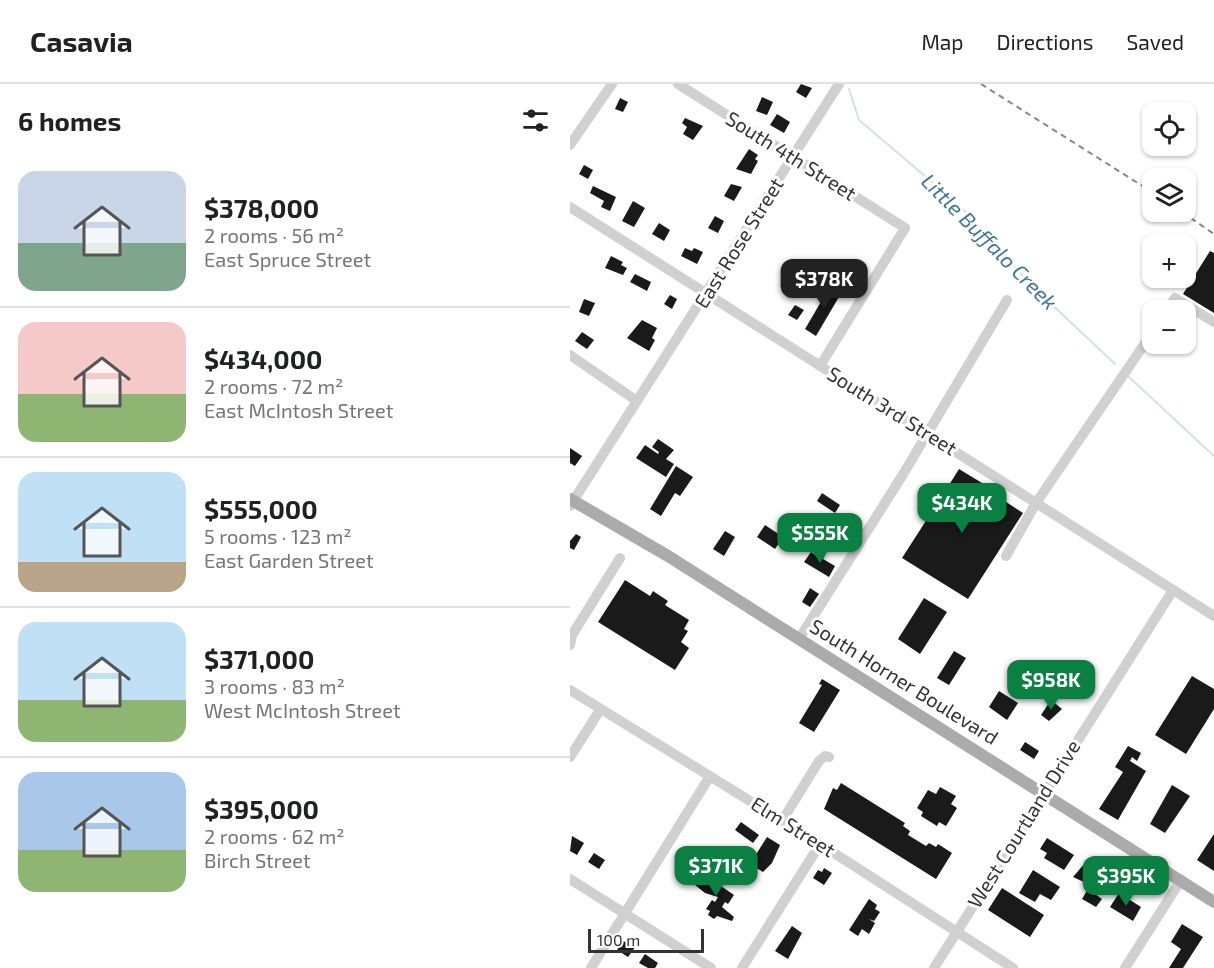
<!DOCTYPE html>
<meta charset="utf-8">
<style>
:root{--surface:#fff;--page:#f6f6f6;--text:#202124;--muted:#757577;--line:#e0e0e0;--accent:#0b8043}
body{margin:0;font-family:"Exo 2",sans-serif;background:var(--page);color:var(--text);height:100vh;display:flex;flex-direction:column;font-size:22px;white-space:nowrap}
*{box-sizing:border-box;margin:0}
p{font-size:20px;color:var(--muted)}
.icon{flex:none;width:33px;height:33px;fill:none;stroke:currentColor;stroke-width:2;stroke-linecap:round;stroke-linejoin:round}
.map{position:relative;flex:1;overflow:hidden}
.details{display:flex;flex-direction:column;background:var(--surface);width:570px}
.details>*{flex:none}
.controls{position:absolute;left:572px;top:18px;display:grid;gap:12px}
.controls a{display:grid;place-items:center;width:54px;height:54px;border-radius:12px;background:var(--surface);box-shadow:0 2px 4px #0004;font-size:30px}
.scale{position:absolute;left:18px;bottom:15px;width:116px;box-sizing:border-box;padding-left:6px;border:3px solid #333;border-top:0;font-size:16px;line-height:21px;white-space:nowrap;color:#333;-webkit-text-stroke:4px #fff;paint-order:stroke}
.price{position:absolute;translate:-50% -51px;padding:0 14px;border-radius:12px;background:var(--accent);color:#fff;font-size:20px;line-height:39px;filter:drop-shadow(0 2px 3px #0008)}
.price::after{content:'';position:absolute;left:50%;top:36px;width:18px;height:14px;margin-left:-9px;background:inherit;clip-path:polygon(0 0,100% 0,50% 100%)}
.price.selected{background:#222;color:#fff}
ul{padding:0;list-style:none}
li{display:flex;align-items:center;gap:18px;height:150px;padding:0 18px}
li+li{border-top:2px solid var(--line)}
li span{display:grid;place-items:center;flex:none;width:168px;height:120px;border-radius:18px;color:#555}
li>.icon{margin-inline-start:auto}
span .icon{width:72px;height:72px;fill:#fffc;stroke-width:1}
li b{font-size:26px}
h2{display:flex;justify-content:space-between;align-items:center;height:72px;padding:0 18px;font-size:26px}
header{display:flex;align-items:center;gap:36px;box-sizing:border-box;height:84px;padding:0 30px;background:var(--surface);border-bottom:2px solid var(--line)}
header strong{font-size:28px}
nav{display:flex;gap:33px;margin-inline-start:auto;font-size:21px}
main{display:flex;flex:1;min-height:0}
.map>svg:first-child{display:block}
</style>
<header>
<strong>Casavia</strong>
<nav><a>Map</a><a>Directions</a><a>Saved</a></nav>
</header>
<main>
<section class="details">
<h2>6 homes<svg class="icon" aria-label="filters" viewBox="0 0 24 24"><path d="M4 7h16M4 17h16"/><circle cx="9" cy="7" r="2"/><circle cx="15" cy="17" r="2"/></svg></h2>
<ul>
<li><span style="background:linear-gradient(#c9d6e8 60%,#7fa58c 0)"><svg class="icon" aria-label="home" viewBox="0 0 24 24"><path d="M3 11l9-7 9 7M6 9v11h12V9"/></svg></span><div><b>$378,000</b><p>2 rooms · 56 m²</p><p>East Spruce Street</p></div></li>
<li><span style="background:linear-gradient(#f6c9c9 60%,#8fb573 0)"><svg class="icon" aria-label="home" viewBox="0 0 24 24"><path d="M3 11l9-7 9 7M6 9v11h12V9"/></svg></span><div><b>$434,000</b><p>2 rooms · 72 m²</p><p>East McIntosh Street</p></div></li>
<li><span style="background:linear-gradient(#bfe0f5 75%,#b9a48a 0)"><svg class="icon" aria-label="home" viewBox="0 0 24 24"><path d="M3 11l9-7 9 7M6 9v11h12V9"/></svg></span><div><b>$555,000</b><p>5 rooms · 123 m²</p><p>East Garden Street</p></div></li>
<li><span style="background:linear-gradient(#bfe0f5 65%,#8fb573 0)"><svg class="icon" aria-label="home" viewBox="0 0 24 24"><path d="M3 11l9-7 9 7M6 9v11h12V9"/></svg></span><div><b>$371,000</b><p>3 rooms · 83 m²</p><p>West McIntosh Street</p></div></li>
<li><span style="background:linear-gradient(#a9c7e8 65%,#8fb573 0)"><svg class="icon" aria-label="home" viewBox="0 0 24 24"><path d="M3 11l9-7 9 7M6 9v11h12V9"/></svg></span><div><b>$395,000</b><p>2 rooms · 62 m²</p><p>Birch Street</p></div></li>
</ul>
</section>
<div class="map">
<svg width="644" height="884" viewBox="0 0 644 884">
<rect width="100%" height="100%" fill="#fff"/>
<g fill="none" stroke-linecap="round" stroke-linejoin="round">
<g stroke="#cfe2ee" stroke-width="2">
<path d="M279 5 289 36 389 121 460 200 545 280"/>
<path d="M558 292 644 372"/>
</g>
</g>
<g fill="#1a1a1a">
<path d="M231 0 242 4 236 14 226 8Z"/>
<path d="M192 13 203 18 197 31 186 27Z"/>
<path d="M50 14 58 18 53 28 45 25Z"/>
<path d="M207 30 220 38 214 49 200 41Z"/>
<path d="M115 34 133 42 123 56 113 50 117 43 112 39Z"/>
<path d="M179 65 188 71 185 75 188 77 181 90 166 85Z"/>
<path d="M14 81 23 86 18 95 9 90Z"/>
<path d="M161 100 172 103 164 117 154 112Z"/>
<path d="M23 102 46 113 40 127 31 123 34 117 20 109Z"/>
<path d="M63 117 75 124 64 143 52 137Z"/>
<path d="M145 132 154 137 148 149 138 144Z"/>
<path d="M89 139 100 146 94 157 82 150Z"/>
<path d="M115 164 122 167 124 164 133 168 127 180 111 172Z"/>
<path d="M640 167 644 169V229L613 210Z"/>
<path d="M41 172 53 178 51 181 57 184 53 191 35 184Z"/>
<path d="M65 190 81 198 77 207 60 198Z"/>
<path d="M262 199 273 206 246 252 235 245Z"/>
<path d="M100 211 107 215 102 225 94 220Z"/>
<path d="M14 215 25 219 19 232 9 228Z"/>
<path d="M225 221 234 226 227 236 218 231Z"/>
<path d="M72 236 87 244 82 254 85 256 79 267 57 254Z"/>
<path d="M12 248 24 256 17 265 5 257Z"/>
<path d="M88 355 104 366 96 375 104 380 96 393 66 374 75 361 88 370 89 368 82 363Z"/>
<path d="M0 364 12 372 5 382 0 379Z"/>
<path d="M106 382 123 393 110 412 105 409 91 432 80 425Z"/>
<path d="M389 385 435 413 433 416 453 429 398 515 332 474 359 432 354 429 368 406 374 409Z"/>
<path d="M252 409 270 421 265 429 247 417Z"/>
<path d="M195 441 213 453 205 465 187 453Z"/>
<path d="M155 447 165 453 154 472 143 465Z"/>
<path d="M6 450 11 453 4 466 0 464V457Z"/>
<path d="M250 467 255 471 253 475 265 482 259 493 234 478 241 468 247 472Z"/>
<path d="M55 496 80 512 83 507 98 517 95 521 119 536 114 545 118 547 111 558 119 564 105 586 28 538Z"/>
<path d="M240 504 249 510 240 523 232 518Z"/>
<path d="M354 514 377 528 350 570 328 555Z"/>
<path d="M384 567 396 574 379 601 367 594Z"/>
<path d="M622 592 644 605V625L616 670 585 651Z"/>
<path d="M252 595 270 606 244 648 229 639 252 601 249 600Z"/>
<path d="M429 607 448 619 437 636 419 623Z"/>
<path d="M481 616 492 625 479 637 471 631Z"/>
<path d="M455 658 469 667 464 675 450 666Z"/>
<path d="M558 662 571 669 567 677 562 673 560 677 576 687 548 736 529 725 553 688 545 683Z"/>
<path d="M271 699 335 739 333 742 340 747 338 751 356 762 359 759 366 763 368 760 382 769 366 795 254 725 263 704 267 706Z"/>
<path d="M602 701 620 712 595 749 580 740Z"/>
<path d="M370 703 386 712 381 720 387 724 376 742 369 738 367 742 351 732 353 728 347 724 358 706 366 710Z"/>
<path d="M171 738 189 751 183 759 165 746Z"/>
<path d="M644 750V787L627 776Z"/>
<path d="M2 752 14 759 7 771 0 767Z"/>
<path d="M197 753 210 761 202 779 193 788 180 780Z"/>
<path d="M477 754 504 771 494 786 474 774 477 769 470 765Z"/>
<path d="M24 769 35 776 29 785 18 778Z"/>
<path d="M515 779 525 787 516 799 503 793Z"/>
<path d="M254 784 262 789 254 801 243 794 248 786 252 788Z"/>
<path d="M463 786 490 803 481 816 470 810 465 818 449 809Z"/>
<path d="M132 789 164 811 158 820 155 818 152 823 164 833 162 837 147 832 144 835 138 831 140 827 136 825 142 816 145 818 148 813 135 809 125 801Z"/>
<path d="M432 804 474 831 460 853 418 826Z"/>
<path d="M518 805 532 815 526 823 512 815Z"/>
<path d="M549 809 571 823 563 837 540 823Z"/>
<path d="M299 815 307 821 305 825 310 828 304 837 299 835 305 839 299 850 292 845 288 852 279 846Z"/>
<path d="M612 840 633 853 613 884H599L611 865 601 858Z"/>
<path d="M222 842 232 849 218 875 205 867Z"/>
<path d="M53 857 66 862 58 873 47 866Z"/>
<path d="M75 870 88 879 85 884H78L69 879Z"/>
</g>
<g fill="none" stroke-linecap="round" stroke-linejoin="round">
<g stroke="#d0d0d0" stroke-width="10">
<path d="M108 0 335 144 250 282"/>
<path d="M0 61 42 0"/>
<path d="M0 123 644 532"/>
<path d="M597 226 605 214 644 238"/>
<path d="M0 271 67 317"/>
<path d="M0 422 269 0"/>
<path d="M436 472 466 419 582 249"/>
<path d="M229 555 332 392 437 216"/>
<path d="M0 561 2 551 50 474"/>
<path d="M0 606 250 760 443 884"/>
<path d="M0 673 30 626"/>
<path d="M212 737 249 677 255 672 259 673"/>
<path d="M0 795 141 884"/>
<path d="M21 884 140 692"/>
<path d="M172 884 250 760"/>
<path d="M364 884 603 506"/>
<path d="M555 884 611 796"/>
</g>
<path stroke="#ababab" stroke-width="12" d="M0 415 98 472 644 818"/>
<g stroke="#888" stroke-width="2" stroke-dasharray="6 4.5" stroke-linecap="butt">
<path d="M411 0 582 108"/>
<path d="M612 128 644 150"/>
</g>
</g>
<g text-anchor="middle" stroke-width="6" stroke-linejoin="round" paint-order="stroke">
<g font-size="20" fill="#333" stroke="#fff">
<text transform="translate(221 72) rotate(32)" y="7">South 4th Street</text>
<text transform="translate(169 159) rotate(-58)" y="7">East Rose Street</text>
<text transform="translate(322 327) rotate(32)" y="7">South 3rd Street</text>
<text transform="translate(334 598) rotate(32)" y="7">South Horner Boulevard</text>
<text transform="translate(454 740) rotate(-58)" y="7">West Courtland Drive</text>
<text transform="translate(223 743) rotate(32)" y="7">Elm Street</text>
</g>
<g font-size="21" font-style="italic" fill="#3f7597" stroke="#fff">
<text transform="translate(419 158) rotate(45)" y="7">Little Buffalo Creek</text>
</g>
</g>
</svg>
<div class="controls">
<a><svg class="icon" aria-label="locate" viewBox="0 0 24 24"><circle cx="12" cy="12" r="6"/><path d="M12 2v4M12 18v4M2 12h4M18 12h4"/></svg></a>
<a><svg class="icon" aria-label="layers" viewBox="0 0 24 24"><path d="M12 4l9 5-9 5-9-5zM3 14l9 5 9-5"/></svg></a>
<a>+</a>
<a>−</a>
</div>
<div class="scale">100 m</div>
<b class="price selected" style="left:254px;top:226px">$378K</b>
<b class="price" style="left:392px;top:450px">$434K</b>
<b class="price" style="left:250px;top:480px">$555K</b>
<b class="price" style="left:481px;top:627px">$958K</b>
<b class="price" style="left:146px;top:813px">$371K</b>
<b class="price" style="left:556px;top:823px">$395K</b>
</div>
</main>
